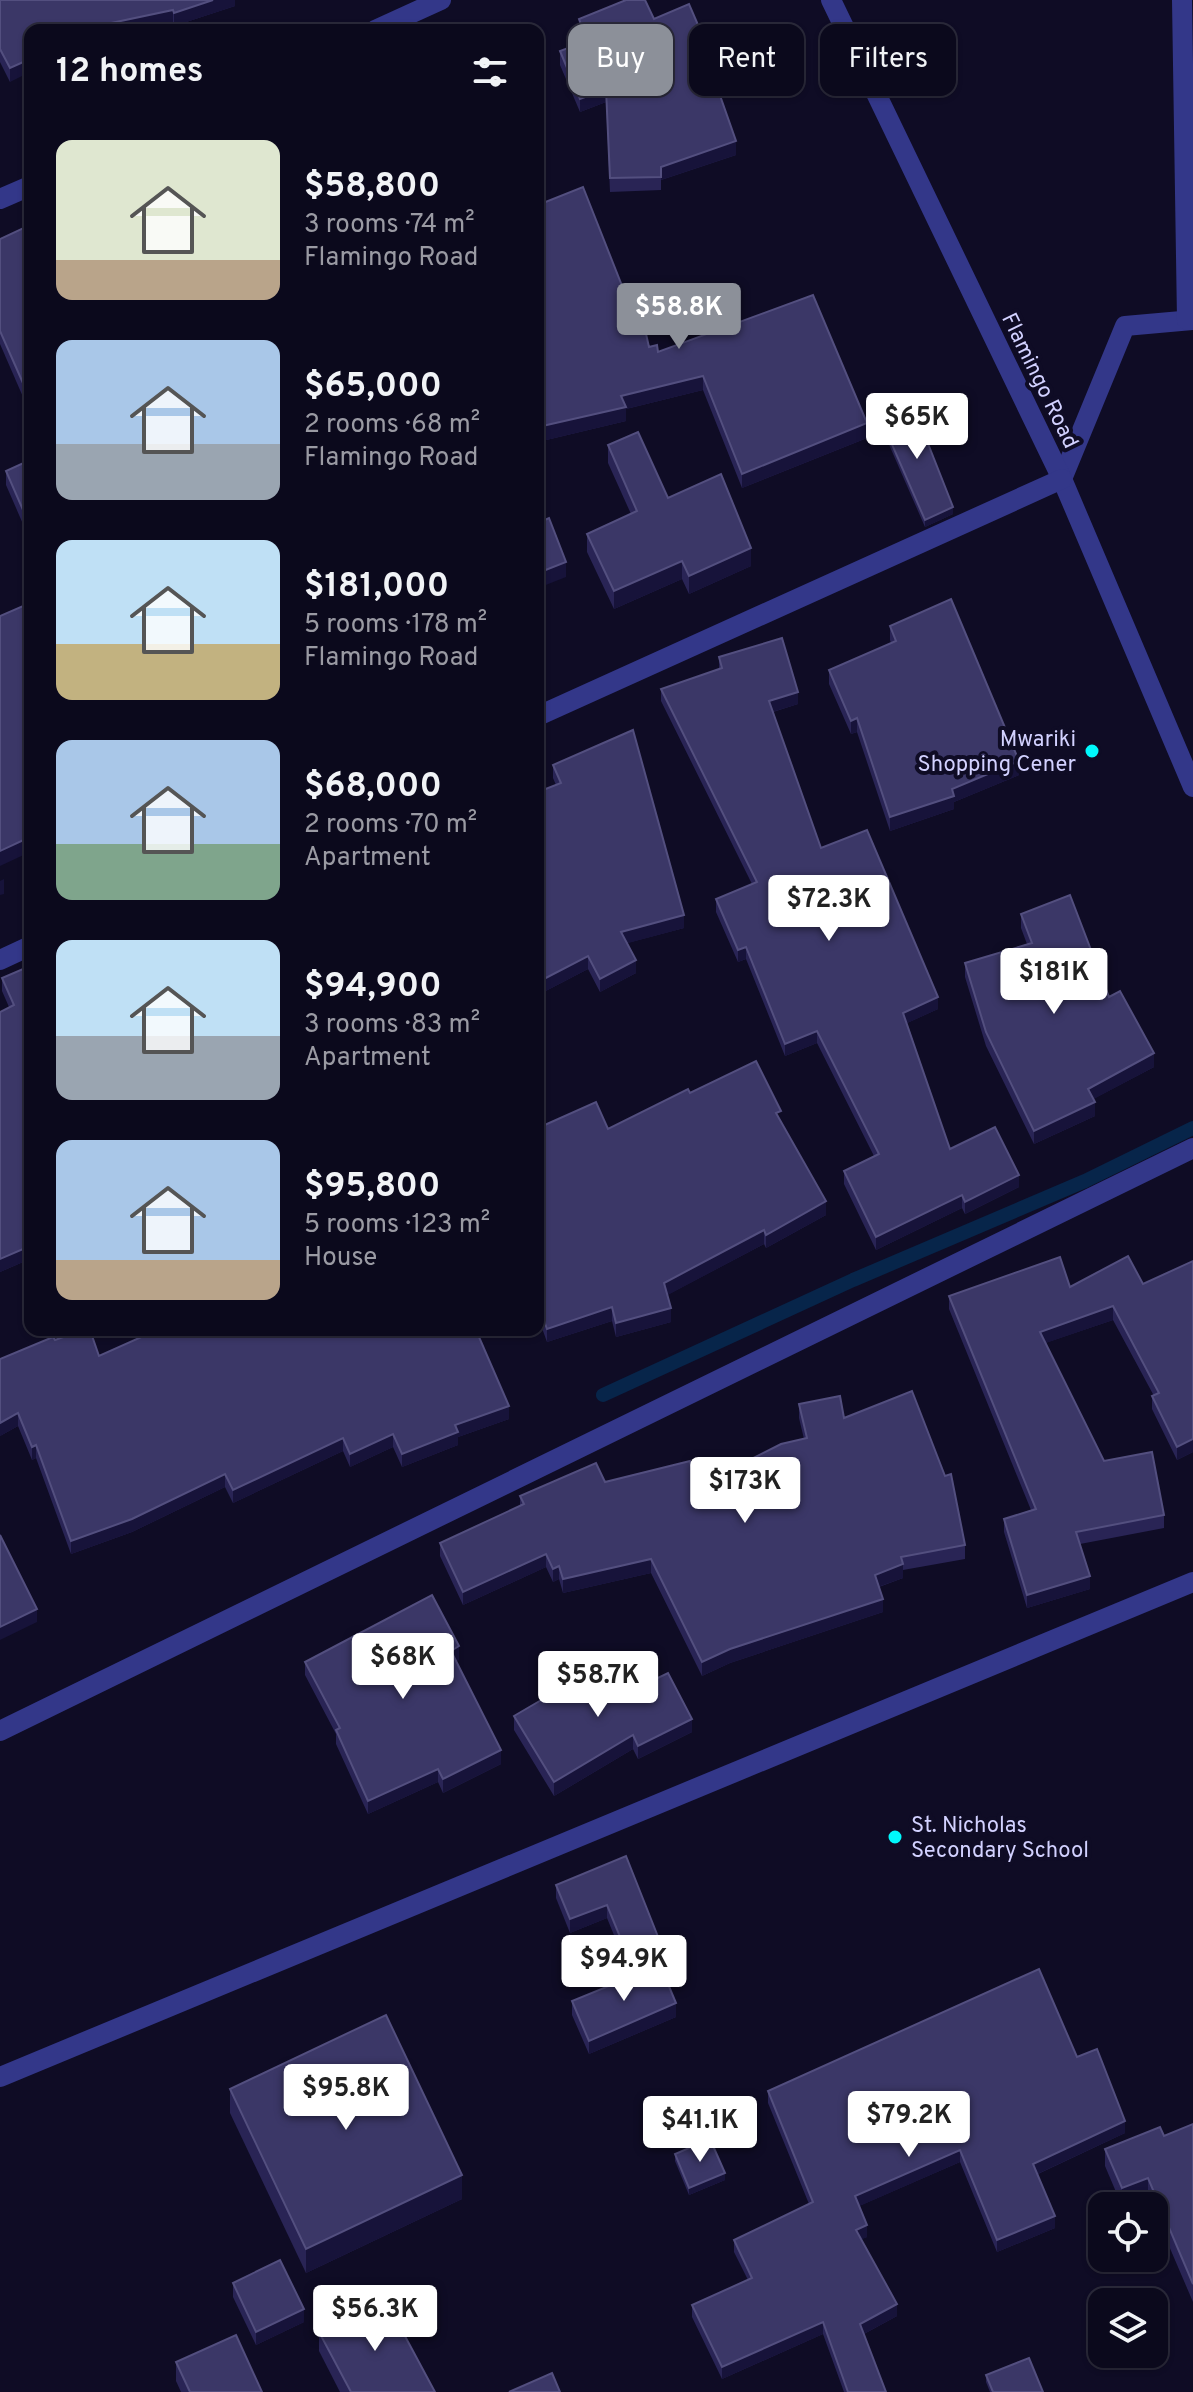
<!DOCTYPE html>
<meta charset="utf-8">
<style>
:root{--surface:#0b091c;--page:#191729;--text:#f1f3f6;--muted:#9a9aa3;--line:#2b2a3b;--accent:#8c9099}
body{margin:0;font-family:Overpass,sans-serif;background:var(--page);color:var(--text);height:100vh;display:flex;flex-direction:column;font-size:30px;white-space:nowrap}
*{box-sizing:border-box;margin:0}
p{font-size:26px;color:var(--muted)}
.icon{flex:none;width:44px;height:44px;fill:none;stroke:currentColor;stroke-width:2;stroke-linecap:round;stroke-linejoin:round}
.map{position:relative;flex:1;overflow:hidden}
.side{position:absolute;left:24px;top:24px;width:520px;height:1312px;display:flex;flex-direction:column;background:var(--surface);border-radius:16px;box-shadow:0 2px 6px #0004,0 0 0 2px var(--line)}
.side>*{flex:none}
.hud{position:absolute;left:568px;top:24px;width:504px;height:72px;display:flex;gap:16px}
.buttons{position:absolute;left:1088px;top:2192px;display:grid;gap:16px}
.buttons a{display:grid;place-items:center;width:80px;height:80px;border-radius:16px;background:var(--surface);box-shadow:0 2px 6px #0004,0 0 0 2px var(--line);font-size:40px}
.price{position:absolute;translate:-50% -68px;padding:0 18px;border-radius:8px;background:#fff;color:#222;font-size:26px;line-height:52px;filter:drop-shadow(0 2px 4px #0008)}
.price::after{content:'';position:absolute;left:50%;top:48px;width:24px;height:18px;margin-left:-12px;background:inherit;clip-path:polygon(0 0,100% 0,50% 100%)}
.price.on{background:var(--accent);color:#fff}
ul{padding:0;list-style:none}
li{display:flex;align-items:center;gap:24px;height:200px;padding:0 32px}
li span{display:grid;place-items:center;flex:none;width:224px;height:160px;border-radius:16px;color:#555}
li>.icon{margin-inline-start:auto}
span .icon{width:96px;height:96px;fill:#fffc;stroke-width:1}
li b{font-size:34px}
h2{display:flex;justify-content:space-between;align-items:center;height:96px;padding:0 32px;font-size:34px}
.tag{padding:0 28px;border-radius:16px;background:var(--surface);box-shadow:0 2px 6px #0004,0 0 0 2px var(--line);font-size:28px;line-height:72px}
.tag.on{background:var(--accent);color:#fff}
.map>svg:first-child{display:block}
</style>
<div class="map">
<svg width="1193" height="2392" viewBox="0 0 1193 2392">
<rect width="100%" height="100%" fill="#0f0c25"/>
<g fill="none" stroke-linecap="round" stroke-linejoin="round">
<path stroke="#07254a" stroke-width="14" d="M603 1395 853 1280 1085 1181 1193 1128"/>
<path stroke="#333789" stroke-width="20" d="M1062 479 1125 326 1193 320"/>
<g stroke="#333789" stroke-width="20">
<path d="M831 0 1062 479 1193 787"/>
<path d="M1182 0 1187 320"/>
<path d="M375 30 441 0"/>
<path d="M0 199 30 186"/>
<path d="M538 716 1062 479"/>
<path d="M0 960 30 946"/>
<path d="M0 1731 1193 1148"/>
<path d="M0 2077 1193 1582"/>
</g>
</g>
<g fill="#292455">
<path d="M0 0H235V6L174 26 173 23 30 30 10 82 0 62Z"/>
<path d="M579 19H654L708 62 736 155 661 180V190L610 192 606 102 580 112 560 65V51L582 43 579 33Z"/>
<path d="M30 225V413L0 344V239Z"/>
<path d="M630 306 649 347 658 352 867 438 742 488 703 390 626 409V421L538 442Z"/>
<path d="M880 417 953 514 925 527 880 424Z"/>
<path d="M608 445 668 498 751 566 689 594 682 579 614 609 587 552V534L631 514 608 463Z"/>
<path d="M30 460V540L6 485V471Z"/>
<path d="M890 626 1019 775 954 802V809L890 831 857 732 851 734 829 684V670L891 643 890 640Z"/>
<path d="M719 657 798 704 773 712 821 848 938 1009 907 1023 950 1149 1019 1187 965 1214 962 1208 876 1250 844 1184V1171L874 1156 817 1043 785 1056 746 959 738 962 716 912V899L752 884 661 701V689L719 669Z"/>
<path d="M553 765 684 928 627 943 636 973 600 992 588 969 538 995V792L556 785 553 778Z"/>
<path d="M1021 914 1109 997 1154 1067 1093 1099 1095 1116 1034 1144 986 1046 965 977V963L1027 944 1021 928Z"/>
<path d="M30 966V1259L0 1272 9 1007 2 991V978Z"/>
<path d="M690 1093 781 1121 826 1215 766 1248 764 1244 667 1295 671 1322 616 1337 612 1321 547 1342 538 1317V1128L608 1129Z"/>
<path d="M1193 1261V1452L1177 1460 1152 1409V1396H1154L1113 1320 1045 1343 1104 1461 1164 1515V1528L1080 1544 1090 1589 1027 1608 1004 1532V1519L1031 1510 949 1309V1296L1070 1287 1143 1284Z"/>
<path d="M55 1340 99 1356 509 1419 458 1437V1445L402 1467 393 1447 350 1467 343 1451 233 1503 225 1487 132 1532 71 1554 36 1458 32 1460 18 1426 0 1436Z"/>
<path d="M799 1404 844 1418 965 1545V1559L903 1570V1578L879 1587 883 1612 730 1663 702 1676 651 1573 563 1593 559 1579 553 1582 546 1567 463 1605 440 1556V1543L520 1506V1496L605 1482 696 1487 804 1439 799 1418Z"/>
<path d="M459 1660 456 1661 501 1764 443 1793 438 1782 368 1814 336 1744V1734L305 1675V1662Z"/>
<path d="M616 1698 692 1732 638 1759 633 1749 554 1796 514 1730V1716Z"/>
<path d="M626 1856 666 1971 663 1972 676 2017 589 2054 572 2015V2001L631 1977 607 1918 570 1933 556 1898V1885Z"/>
<path d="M1077 2057 1125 2133 1038 2174 1055 2228 997 2252 960 2162 859 2206 867 2237 861 2239 897 2316 864 2334 886 2392H844L823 2334 722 2379 692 2317V2305L748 2280 734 2252V2240L809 2204 768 2103V2091Z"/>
<path d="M230 2089 462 2199 306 2273 230 2113Z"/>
<path d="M1193 2124V2302L1154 2211V2206H1152L1148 2195 1122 2206 1105 2166V2149L1164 2136Z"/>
<path d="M675 2154 725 2180 689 2195 675 2161Z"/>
<path d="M233 2283 304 2322 256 2345 233 2297Z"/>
<path d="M319 2332 435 2392H340L319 2351Z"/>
<path d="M176 2362 262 2392H181L176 2381Z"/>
<path d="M986 2375 1043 2392H990L986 2382Z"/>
</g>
<g fill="#17133a">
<path d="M213 0H235V6L174 26V13Z"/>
<path d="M173 10V23L141 30H89L97 26Z"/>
<path d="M708 48V62L704 50Z"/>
<path d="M30 59V72L10 82V68Z"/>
<path d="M606 89V102L580 112V99Z"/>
<path d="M736 141V155L661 180V167Z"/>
<path d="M703 376V390L626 409V421L538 442V427L621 396Z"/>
<path d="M867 423V438L742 488V474Z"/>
<path d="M953 507V514L925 527V520Z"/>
<path d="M751 548V566L689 594V576Z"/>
<path d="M682 561V579L614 609V591Z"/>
<path d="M566 562V577L538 588V573Z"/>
<path d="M798 692V704L769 713V701Z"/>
<path d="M857 718V732L851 734V721Z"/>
<path d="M1019 761V775L954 802V809L890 831V817L952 789Z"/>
<path d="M30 837V852L0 866V851Z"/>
<path d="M4 879V894L0 895V881Z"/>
<path d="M684 915V928L621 945V932Z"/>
<path d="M746 947V959L738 962V950Z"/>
<path d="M588 956V969L538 995V982Z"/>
<path d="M636 960V973L600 992V979Z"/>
<path d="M938 997V1009L903 1025V1013Z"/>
<path d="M817 1031V1043L785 1056V1044Z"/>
<path d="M1154 1053V1067L1088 1102V1089Z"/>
<path d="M1095 1102V1116L1034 1144V1131Z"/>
<path d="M1019 1175V1187L965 1214V1202Z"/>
<path d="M962 1195V1208L876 1250V1237Z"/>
<path d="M826 1201V1215L766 1248V1235Z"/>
<path d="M764 1230V1244L664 1297V1283Z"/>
<path d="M30 1246V1259L0 1272V1259Z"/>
<path d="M1113 1306V1320L1040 1345V1332Z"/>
<path d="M612 1307V1321L547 1342V1329Z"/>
<path d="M671 1308V1322L616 1337V1323Z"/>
<path d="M509 1406V1419L458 1437V1445L402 1467V1454L455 1425Z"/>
<path d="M18 1413V1426L0 1436V1423Z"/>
<path d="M393 1434V1447L350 1467V1454Z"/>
<path d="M343 1438V1451L233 1503V1490Z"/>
<path d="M1193 1439V1452L1177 1460V1447Z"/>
<path d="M36 1445V1458L32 1460V1447Z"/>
<path d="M225 1474V1487L132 1532 71 1554V1541Z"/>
<path d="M546 1554V1567L463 1605V1592Z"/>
<path d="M651 1559V1573L563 1593V1579Z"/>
<path d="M903 1564V1578L875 1588V1575Z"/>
<path d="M559 1566V1579L553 1582V1569Z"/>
<path d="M1090 1576V1589L1027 1608V1595Z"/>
<path d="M883 1599V1612L730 1663 702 1676V1662L730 1649Z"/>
<path d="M37 1609V1622L0 1640V1627Z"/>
<path d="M459 1646V1660L451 1664V1651Z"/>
<path d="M692 1719V1732L638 1759V1746Z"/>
<path d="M633 1735V1749L554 1796V1782Z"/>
<path d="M501 1750V1764L443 1793V1779Z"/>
<path d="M438 1769V1782L368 1814V1801Z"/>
<path d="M607 1905V1918L570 1933V1919Z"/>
<path d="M666 1957V1971L634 1984V1971Z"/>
<path d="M676 2003V2017L589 2054V2041Z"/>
<path d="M1125 2121V2133L1033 2176V2164Z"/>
<path d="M960 2150V2162L855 2208V2196Z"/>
<path d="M725 2173V2180L689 2195V2188Z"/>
<path d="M462 2175V2199L306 2273V2249Z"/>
<path d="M1148 2178V2195L1122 2206V2188Z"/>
<path d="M1055 2216V2228L997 2252V2240Z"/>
<path d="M867 2225V2237L856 2242V2230Z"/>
<path d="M897 2304V2316L860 2336V2324Z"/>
<path d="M304 2309V2322L256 2345V2332Z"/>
<path d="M823 2322V2334L722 2379V2367Z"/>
</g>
<g fill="#3b3767" stroke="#534f7f" stroke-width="2">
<path d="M0 0H213L174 13 173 10 97 26 89 30H30V59L10 68 0 49Z"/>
<path d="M626 0H645L654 19 689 4 708 48 704 50 736 141 661 167V177L610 178 606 89 580 99 560 51 587 41 579 19Z"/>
<path d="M583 187 630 306 639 303 649 347 657 345 658 352 813 295 867 423 742 474 703 376 621 396 626 407 538 427V205Z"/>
<path d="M30 225V302L26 303 30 312V399L0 331V239Z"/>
<path d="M912 403 953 507 925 520 880 417Z"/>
<path d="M638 432 668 498 721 474 751 548 689 576 682 561 614 591 587 534 637 511 608 445Z"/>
<path d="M30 460V526L6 471Z"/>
<path d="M538 515 540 522 549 518 566 562 538 573Z"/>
<path d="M951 599 1019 761 952 789 954 796 890 817 857 718 851 721 829 670 896 641 890 626Z"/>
<path d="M30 603V837L0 851V616Z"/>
<path d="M782 638 798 692 769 701 821 848 867 830 938 997 903 1013 950 1149 995 1127 1019 1175 965 1202 962 1195 876 1237 844 1171 879 1154 817 1031 785 1044 746 947 738 950 716 899 757 882 661 689 722 668 719 657Z"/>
<path d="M633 730 684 915 621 932 636 960 600 979 588 956 538 982V792L561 783 553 765Z"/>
<path d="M1070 895 1109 997 1120 991 1154 1053 1088 1089 1095 1102 1034 1131 986 1032 965 963 1032 943 1021 914Z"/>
<path d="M30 966V1246L0 1259V1012L14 1005 2 978Z"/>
<path d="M756 1061 781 1111 776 1113 826 1201 766 1235 764 1230 664 1283 671 1308 616 1323 612 1307 547 1329 538 1303V1128L596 1102 608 1129 688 1089 690 1093Z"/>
<path d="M1128 1256 1143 1284 1193 1261V1439L1177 1447 1152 1396 1159 1393 1113 1306 1040 1332 1104 1461 1152 1452 1164 1515 1076 1532 1090 1576 1027 1595 1004 1519 1036 1509 949 1296 1060 1257 1070 1287Z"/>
<path d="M83 1330H90L99 1356 157 1330H476L509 1406 455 1425 458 1432 402 1454 393 1434 350 1454 343 1438 233 1490 225 1474 132 1519 71 1541 36 1445 32 1447 18 1413 0 1423V1359L53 1337 55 1340Z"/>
<path d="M912 1391 945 1476 951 1474 965 1545 901 1557 903 1564 875 1575 883 1599 730 1649 702 1662 651 1559 563 1579 559 1566 553 1569 546 1554 463 1592 440 1543 524 1504 520 1496 596 1463 605 1482 690 1461 696 1487 781 1444 807 1438 799 1404 840 1396 844 1418Z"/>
<path d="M0 1535 37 1609 0 1627Z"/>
<path d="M432 1595 459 1646 451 1651 501 1750 443 1779 438 1769 368 1801 336 1730 340 1728 305 1662Z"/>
<path d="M608 1661 616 1698 668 1673 692 1719 638 1746 633 1735 554 1782 514 1716Z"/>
<path d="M626 1856 666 1957 634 1971 607 1905 570 1919 556 1885Z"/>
<path d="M660 1965 676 2003 589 2041 572 2001Z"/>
<path d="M1039 1969 1077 2057 1097 2049 1125 2121 1033 2164 1055 2216 997 2240 960 2150 855 2196 867 2225 856 2230 897 2304 860 2324 886 2392H848L823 2322 722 2367 692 2305 752 2278 734 2240 813 2202 768 2091Z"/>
<path d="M386 2015 462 2175 306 2249 230 2089Z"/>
<path d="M1193 2124V2284L1148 2178 1122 2188 1105 2149 1160 2127 1164 2136Z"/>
<path d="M710 2139 725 2173 689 2188 675 2154Z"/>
<path d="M280 2260 304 2309 256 2332 233 2283Z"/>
<path d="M384 2297 435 2392H351L319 2332Z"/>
<path d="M236 2335 262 2392H190L176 2362Z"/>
<path d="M1029 2358 1043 2392H993L986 2375Z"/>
<path d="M552 2373 560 2392H509Z"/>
</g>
<g fill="#00f8fc" stroke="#0f0c25" stroke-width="3">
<circle cx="1092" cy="751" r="8"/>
<circle cx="895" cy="1837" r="8"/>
</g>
<g text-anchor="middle" stroke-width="8" stroke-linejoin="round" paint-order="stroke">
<g font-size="22" fill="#d2d1ff" stroke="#0f0c25">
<text transform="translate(1041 380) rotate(64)" y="8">Flamingo Road</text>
</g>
<g font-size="22" fill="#d2d1ff" stroke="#0f0c25" text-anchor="end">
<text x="1076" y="746">Mwariki<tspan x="1076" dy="25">Shopping Cener</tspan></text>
<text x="911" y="1832" text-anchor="start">St. Nicholas<tspan x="911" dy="25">Secondary School</tspan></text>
</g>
</g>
</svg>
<div class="buttons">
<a><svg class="icon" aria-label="locate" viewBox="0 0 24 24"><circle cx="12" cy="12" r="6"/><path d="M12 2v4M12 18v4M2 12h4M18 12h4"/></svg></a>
<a><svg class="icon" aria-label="layers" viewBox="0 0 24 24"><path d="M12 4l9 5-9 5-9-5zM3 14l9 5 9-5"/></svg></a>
</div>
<b class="price on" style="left:679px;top:351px">$58.8K</b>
<b class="price" style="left:917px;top:461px">$65K</b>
<b class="price" style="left:829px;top:943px">$72.3K</b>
<b class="price" style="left:1054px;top:1016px">$181K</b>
<b class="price" style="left:745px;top:1525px">$173K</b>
<b class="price" style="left:403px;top:1701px">$68K</b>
<b class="price" style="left:598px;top:1719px">$58.7K</b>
<b class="price" style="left:624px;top:2003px">$94.9K</b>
<b class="price" style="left:346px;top:2132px">$95.8K</b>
<b class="price" style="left:909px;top:2159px">$79.2K</b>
<b class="price" style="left:700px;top:2164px">$41.1K</b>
<b class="price" style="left:375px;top:2353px">$56.3K</b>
<div class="hud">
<a class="tag on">Buy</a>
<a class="tag">Rent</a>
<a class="tag">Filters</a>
</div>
<section class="side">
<h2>12 homes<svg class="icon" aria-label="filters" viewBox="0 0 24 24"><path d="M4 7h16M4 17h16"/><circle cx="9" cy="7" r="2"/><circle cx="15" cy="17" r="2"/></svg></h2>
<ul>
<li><span style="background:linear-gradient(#dfe7d0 75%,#b9a48a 0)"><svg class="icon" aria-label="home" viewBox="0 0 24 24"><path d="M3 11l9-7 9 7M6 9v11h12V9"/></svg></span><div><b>$58,800</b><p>3 rooms · 74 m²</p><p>Flamingo Road</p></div></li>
<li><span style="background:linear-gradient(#a9c7e8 65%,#9aa5b1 0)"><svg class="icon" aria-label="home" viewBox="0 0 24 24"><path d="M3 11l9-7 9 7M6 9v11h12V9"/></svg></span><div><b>$65,000</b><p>2 rooms · 68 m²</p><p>Flamingo Road</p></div></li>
<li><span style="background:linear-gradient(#bfe0f5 65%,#c2b280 0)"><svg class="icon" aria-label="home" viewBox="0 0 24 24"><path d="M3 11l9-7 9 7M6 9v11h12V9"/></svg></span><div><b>$181,000</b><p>5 rooms · 178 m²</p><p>Flamingo Road</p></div></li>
<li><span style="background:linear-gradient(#a9c7e8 65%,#7fa58c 0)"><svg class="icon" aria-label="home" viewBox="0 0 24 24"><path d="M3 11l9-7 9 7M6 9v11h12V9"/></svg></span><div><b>$68,000</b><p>2 rooms · 70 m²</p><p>Apartment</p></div></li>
<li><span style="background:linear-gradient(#bfe0f5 60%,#9aa5b1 0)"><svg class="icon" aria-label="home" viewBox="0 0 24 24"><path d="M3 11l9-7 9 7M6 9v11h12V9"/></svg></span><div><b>$94,900</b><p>3 rooms · 83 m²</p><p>Apartment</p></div></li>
<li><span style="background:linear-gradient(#a9c7e8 75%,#b9a48a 0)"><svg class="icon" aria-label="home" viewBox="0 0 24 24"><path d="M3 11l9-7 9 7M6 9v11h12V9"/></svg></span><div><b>$95,800</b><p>5 rooms · 123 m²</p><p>House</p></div></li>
</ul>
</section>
</div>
